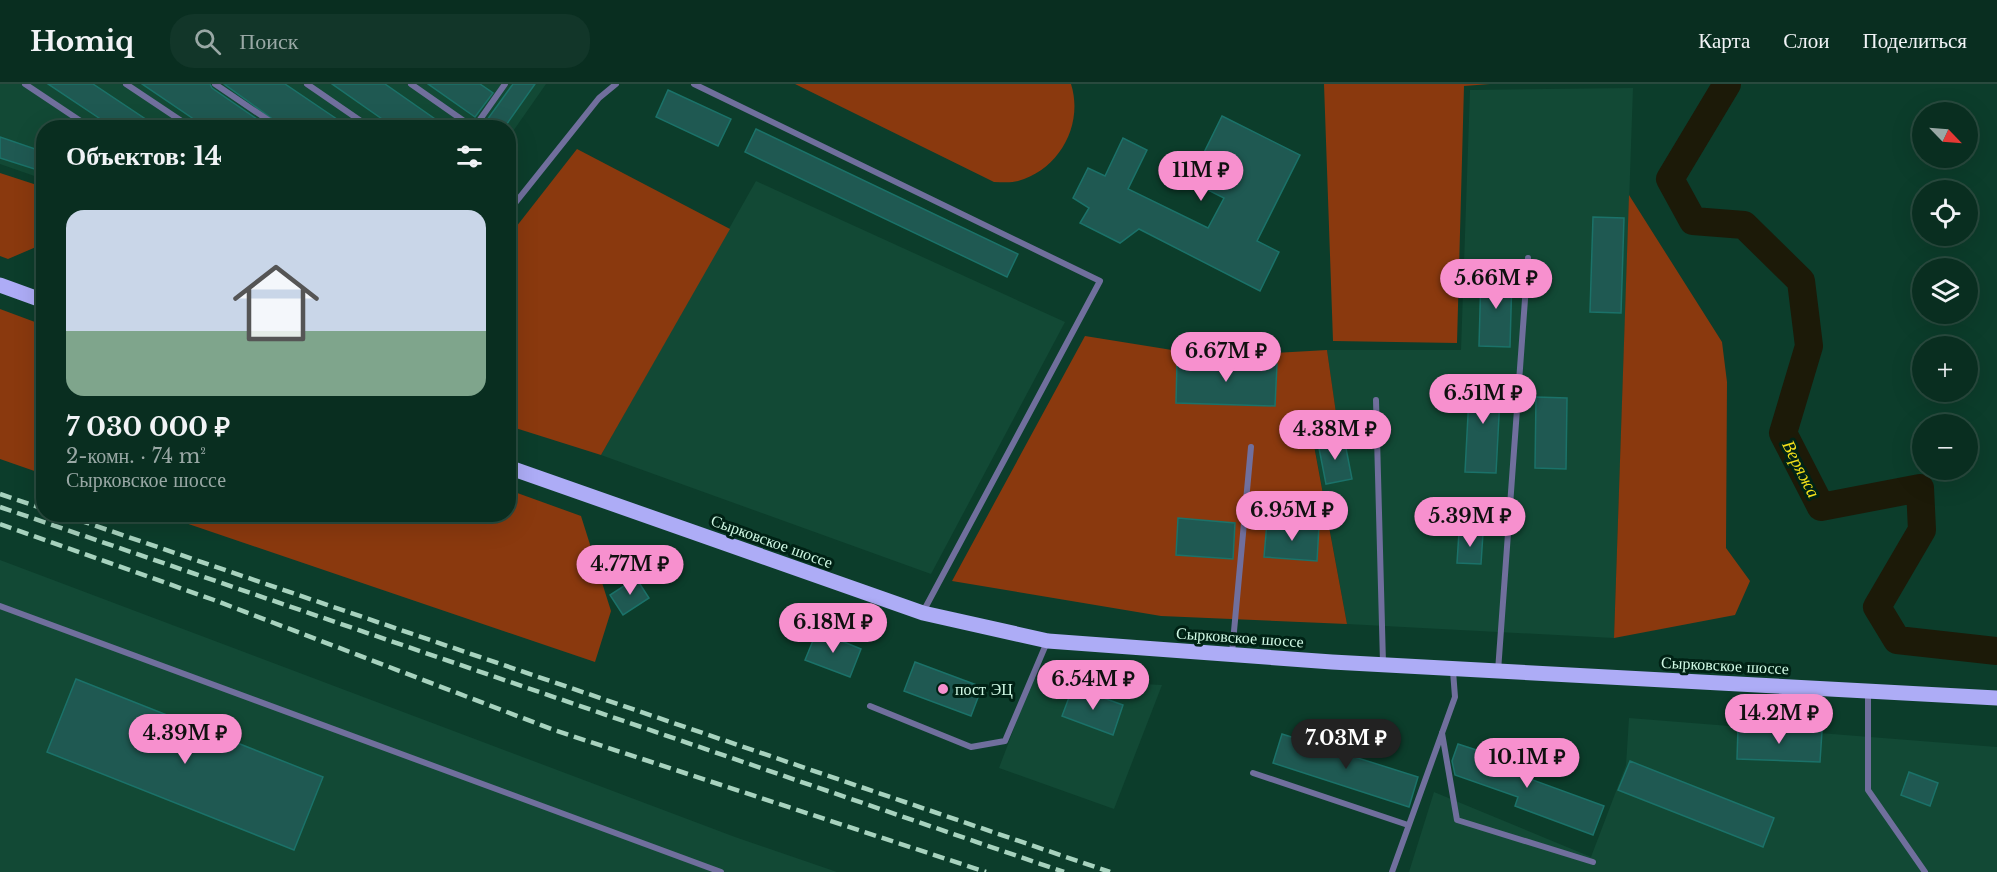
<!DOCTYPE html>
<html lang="ru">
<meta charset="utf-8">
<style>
:root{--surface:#092e20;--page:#123629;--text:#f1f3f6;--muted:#99a8a5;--line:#294a3e;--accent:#f790ce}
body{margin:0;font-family:"Libre Baskerville",serif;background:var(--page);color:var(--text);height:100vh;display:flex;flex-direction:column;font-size:22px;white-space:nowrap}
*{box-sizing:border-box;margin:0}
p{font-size:20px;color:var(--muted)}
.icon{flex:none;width:33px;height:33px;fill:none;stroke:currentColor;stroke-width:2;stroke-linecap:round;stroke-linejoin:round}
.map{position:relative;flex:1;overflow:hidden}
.side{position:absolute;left:36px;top:36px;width:480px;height:402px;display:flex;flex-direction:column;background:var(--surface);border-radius:24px;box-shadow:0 6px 24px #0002,0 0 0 2px var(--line)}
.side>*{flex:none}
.needle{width:39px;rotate:115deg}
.tools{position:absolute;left:1912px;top:18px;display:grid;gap:12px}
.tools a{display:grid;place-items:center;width:66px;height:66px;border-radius:50%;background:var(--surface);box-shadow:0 6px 24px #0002,0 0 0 2px var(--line);font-size:30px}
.price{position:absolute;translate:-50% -51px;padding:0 14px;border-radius:21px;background:var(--accent);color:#111;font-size:20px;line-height:39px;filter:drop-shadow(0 2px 3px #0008)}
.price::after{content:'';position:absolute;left:50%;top:36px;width:18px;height:14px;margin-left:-9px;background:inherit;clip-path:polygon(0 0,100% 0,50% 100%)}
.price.current{background:#222;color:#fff}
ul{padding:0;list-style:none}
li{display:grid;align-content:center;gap:12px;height:318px;padding:0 30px}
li+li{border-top:2px solid var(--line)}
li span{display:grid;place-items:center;height:186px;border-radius:18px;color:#555}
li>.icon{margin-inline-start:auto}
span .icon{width:108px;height:108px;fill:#fffc;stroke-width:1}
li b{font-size:26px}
h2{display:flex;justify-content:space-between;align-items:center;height:72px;padding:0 30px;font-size:26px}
header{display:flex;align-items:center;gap:36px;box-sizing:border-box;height:84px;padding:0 30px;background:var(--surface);border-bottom:2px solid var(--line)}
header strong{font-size:28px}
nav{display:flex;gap:33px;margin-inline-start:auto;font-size:21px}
.search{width:420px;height:54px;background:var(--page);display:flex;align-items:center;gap:15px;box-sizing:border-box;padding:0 21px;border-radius:24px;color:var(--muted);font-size:22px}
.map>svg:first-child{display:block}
</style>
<header>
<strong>Homiq</strong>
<div class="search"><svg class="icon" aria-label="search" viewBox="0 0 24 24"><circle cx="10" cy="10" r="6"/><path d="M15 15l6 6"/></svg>Поиск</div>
<nav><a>Карта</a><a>Слои</a><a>Поделиться</a></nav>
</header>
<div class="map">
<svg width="1997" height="788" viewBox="0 0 1997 788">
<rect width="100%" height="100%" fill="#0c3d2b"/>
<g fill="#124935">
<path d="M0 0H546L509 53 508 44H44L43 95 0 80Z"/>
<path d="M1633 4 1614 554 1347 540 1313 355 1339 350 1327 266H1461L1470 6Z"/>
<path d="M756 97 1065 238 931 490 601 371Z"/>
<path d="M0 476 735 753 837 788H0Z"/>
<path d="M1033 594 1162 601 1114 725 999 684Z"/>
<path d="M1629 634 1997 663V788H1409L1434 708 1591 773 1626 681Z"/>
</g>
<g fill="#8a390e">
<path d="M795 0H1071C1084 41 1059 86 1018 97 1011 99 1002 98 994 98Z"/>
<path d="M1324 0H1490L1464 2 1457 259 1333 257Z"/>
<path d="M577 65 730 145 601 371 509 342V152Z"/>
<path d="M0 89 43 103V160L8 175 0 172Z"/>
<path d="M1629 111 1722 258 1727 298 1726 464 1750 497 1735 531 1614 554Z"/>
<path d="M0 225 43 241V390L0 375Z"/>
<path d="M1085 252 1172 266 1257 270 1327 266 1339 350 1313 356 1347 540 1161 532 952 497Z"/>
<path d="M509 406 581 432 611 527 595 578 162 431 508 430Z"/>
</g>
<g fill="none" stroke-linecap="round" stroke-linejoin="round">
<path stroke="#1c1a08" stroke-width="28" d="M1727 0 1670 95 1693 137 1744 141 1801 197 1809 262 1783 349 1821 423 1920 404 1922 446 1877 523 1897 556 1997 567"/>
</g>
<g fill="#1f5952" stroke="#1b7269" stroke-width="1.5">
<path d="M48 0H93L159 44H114Z"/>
<path d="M142 0H210L212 4 270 44H207Z"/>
<path d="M224 0H285L350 44H285Z"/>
<path d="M332 0H385L448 44H395Z"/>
<path d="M428 0H480L493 9 475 33Z"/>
<path d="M513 0H535L504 44H489L484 40Z"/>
<path d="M668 6 731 35 718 62 656 33Z"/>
<path d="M1222 32 1300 71 1257 157 1279 168 1260 207 1139 145 1120 159 1080 139 1089 124 1073 114 1088 84 1105 92 1123 54 1147 66 1128 105 1208 144 1224 114 1190 97Z"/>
<path d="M756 45 1018 170 1007 193 745 68Z"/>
<path d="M0 53 44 68V88L0 74Z"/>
<path d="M1593 133 1624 134 1621 229 1590 228Z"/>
<path d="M1481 190 1512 191 1510 263 1479 262Z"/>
<path d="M1177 277 1277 280 1275 322 1176 319Z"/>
<path d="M1470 293 1501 294 1496 389 1465 388Z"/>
<path d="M1536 313 1567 314 1566 385 1535 384Z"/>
<path d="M1344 354 1352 395 1326 400 1318 359Z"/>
<path d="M1178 434 1235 439 1233 475 1176 471Z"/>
<path d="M1267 438 1319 442 1317 477 1264 473Z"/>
<path d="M1459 448 1483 449 1481 480 1457 479Z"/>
<path d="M636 494 649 514 623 531 610 511Z"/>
<path d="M817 547 861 565 850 593 805 576Z"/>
<path d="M915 578 982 603 971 632 904 607Z"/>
<path d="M76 595 323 693 294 766 47 668Z"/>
<path d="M1073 603 1123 621 1113 651 1062 632Z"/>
<path d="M1738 644 1822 647 1820 678 1737 675Z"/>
<path d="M1282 650 1418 693 1409 723 1273 679Z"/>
<path d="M1458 660 1526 682 1522 692 1604 722 1593 751 1515 722 1518 713 1455 691 1452 677Z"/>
<path d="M1630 677 1774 734 1763 763 1618 706Z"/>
<path d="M1909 688 1938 699 1930 722 1901 711Z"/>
</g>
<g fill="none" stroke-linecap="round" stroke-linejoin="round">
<g stroke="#706f9d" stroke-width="6">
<path d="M25 0 91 44"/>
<path d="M126 0 192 44"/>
<path d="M215 0 280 44"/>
<path d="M307 0 371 44"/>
<path d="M411 0 474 44"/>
<path d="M694 0 1100 197 923 528"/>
<path d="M474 44 505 0"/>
<path d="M508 128 599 14 616 0"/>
<path d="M1376 316 1383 579"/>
<path d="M0 522 721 788"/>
<path d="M1232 569 1251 363"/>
<path d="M1498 587 1528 174"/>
<path d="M1868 608V706L1925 788"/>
<path d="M870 622 971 663 1005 657 1047 558"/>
<path d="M1442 649 1457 736 1593 778"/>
<path d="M1253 689 1408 741"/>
<path d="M1392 788 1455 613 1453 587"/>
</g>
<g stroke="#adacf6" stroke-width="15">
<path d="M0 201 44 217"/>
<path d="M508 383 923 529 1048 557 1332 578 1997 614"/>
</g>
<g stroke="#a7d2be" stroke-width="4.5" stroke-dasharray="12 6" stroke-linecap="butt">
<path d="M0 410 44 425"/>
<path d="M0 423 1064 788"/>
<path d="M61 430 1110 788"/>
<path d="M0 440 214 516 554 646 986 788"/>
</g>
</g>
<circle fill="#f790ce" stroke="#002215" stroke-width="2" cx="943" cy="605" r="6"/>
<g text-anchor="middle" stroke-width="6" stroke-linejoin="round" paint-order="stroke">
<g font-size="16" fill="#d0f9e5" stroke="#002215">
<text transform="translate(772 457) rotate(20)" y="6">Сырковское шоссе</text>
<text transform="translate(1240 553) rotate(4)" y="6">Сырковское шоссе</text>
<text transform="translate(1725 581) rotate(3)" y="6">Сырковское шоссе</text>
</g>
<g font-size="16" fill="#d0f9e5" stroke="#002215" text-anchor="start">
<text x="955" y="611">пост ЭЦ</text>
</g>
<g font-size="18" font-style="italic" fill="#f1e01a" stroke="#002215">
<text transform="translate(1801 385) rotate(63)" y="6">Веряжа</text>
</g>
</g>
</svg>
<div class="tools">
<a><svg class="needle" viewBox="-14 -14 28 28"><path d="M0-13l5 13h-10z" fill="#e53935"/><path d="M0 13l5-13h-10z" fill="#99a8a5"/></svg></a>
<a><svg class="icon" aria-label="locate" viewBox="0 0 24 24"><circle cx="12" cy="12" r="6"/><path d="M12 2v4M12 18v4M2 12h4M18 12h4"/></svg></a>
<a><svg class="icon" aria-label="layers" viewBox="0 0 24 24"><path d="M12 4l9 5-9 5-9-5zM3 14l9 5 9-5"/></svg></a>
<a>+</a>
<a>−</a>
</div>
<b class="price" style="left:1201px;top:118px">11M ₽</b>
<b class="price" style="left:1496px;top:226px">5.66M ₽</b>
<b class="price" style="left:1226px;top:299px">6.67M ₽</b>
<b class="price" style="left:1483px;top:341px">6.51M ₽</b>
<b class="price" style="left:1335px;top:377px">4.38M ₽</b>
<b class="price" style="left:1292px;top:458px">6.95M ₽</b>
<b class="price" style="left:1470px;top:464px">5.39M ₽</b>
<b class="price" style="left:630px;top:512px">4.77M ₽</b>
<b class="price" style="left:833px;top:570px">6.18M ₽</b>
<b class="price" style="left:1093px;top:627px">6.54M ₽</b>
<b class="price" style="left:1779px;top:661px">14.2M ₽</b>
<b class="price" style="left:185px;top:681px">4.39M ₽</b>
<b class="price current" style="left:1346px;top:686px">7.03M ₽</b>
<b class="price" style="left:1527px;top:705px">10.1M ₽</b>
<section class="side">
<h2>Объектов: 14<svg class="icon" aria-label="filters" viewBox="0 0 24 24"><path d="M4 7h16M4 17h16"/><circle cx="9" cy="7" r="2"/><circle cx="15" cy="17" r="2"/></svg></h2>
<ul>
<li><span style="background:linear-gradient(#c9d6e8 65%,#7fa58c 0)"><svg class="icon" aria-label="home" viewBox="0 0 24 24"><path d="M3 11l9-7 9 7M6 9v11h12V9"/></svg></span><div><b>7 030 000 ₽</b><p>2-комн. · 74 m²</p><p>Сырковское шоссе</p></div></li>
</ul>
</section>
</div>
